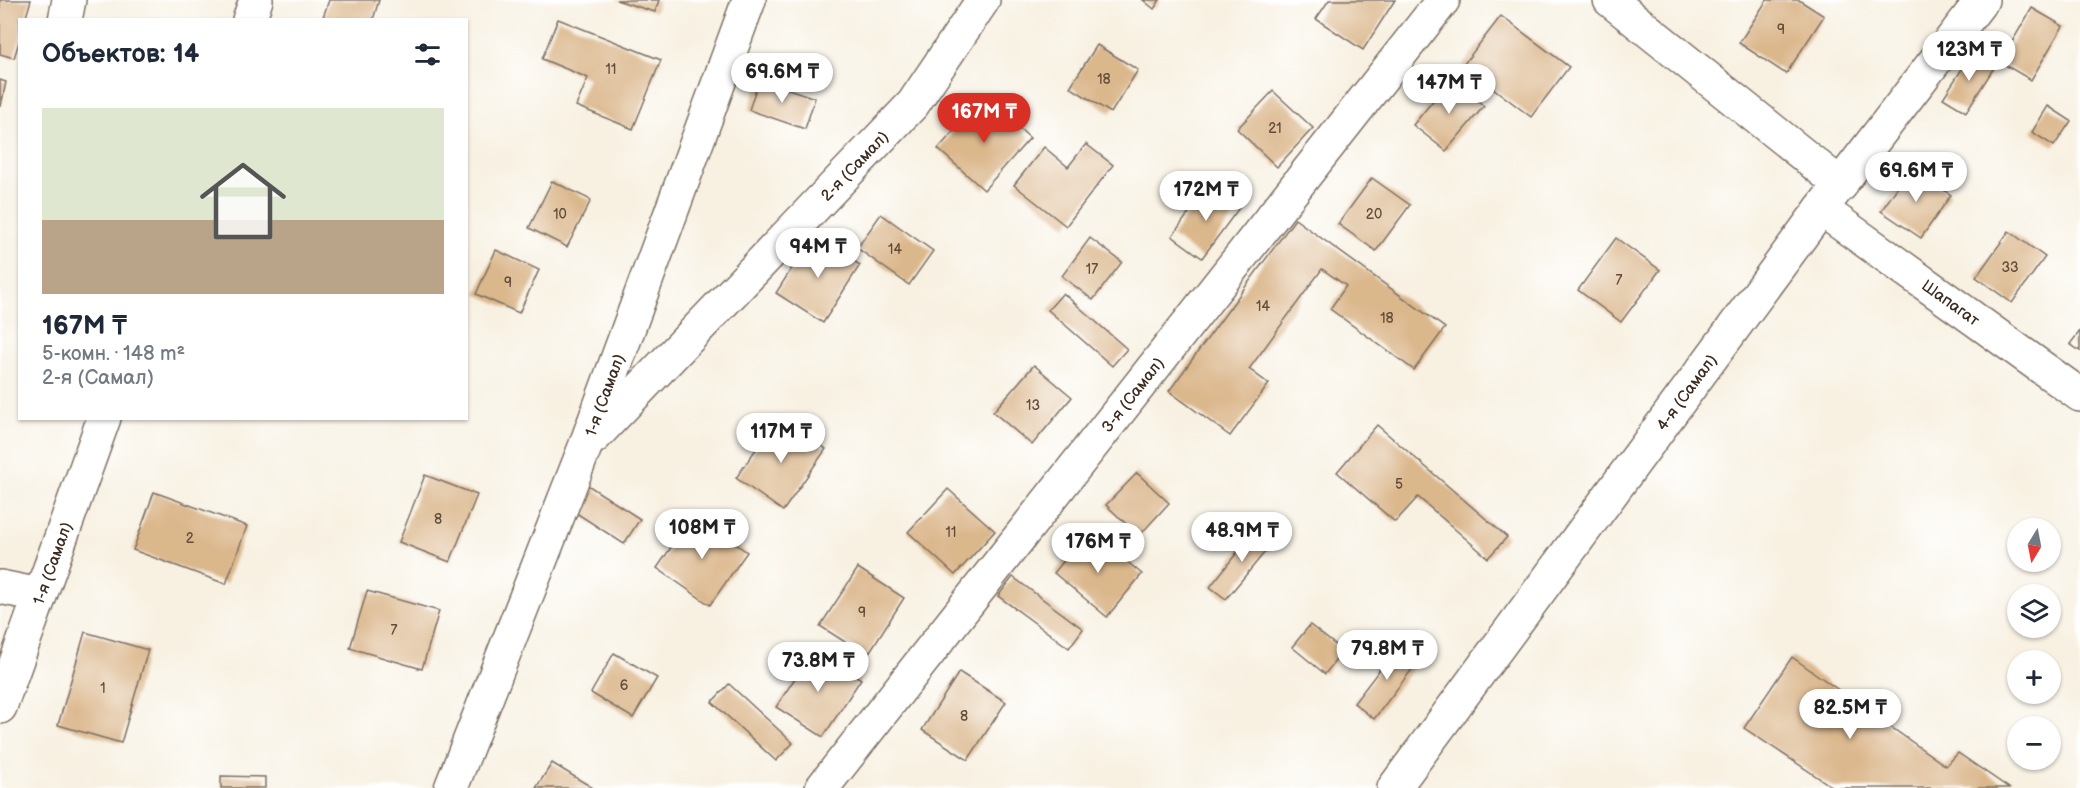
<!DOCTYPE html>
<html lang="ru">
<meta charset="utf-8">
<style>
:root{--surface:#fff;--page:#f2f2f3;--text:#1f2937;--muted:#747a83;--accent:#d93025}
body{margin:0;font-family:"Balsamiq Sans",sans-serif;background:var(--page);color:var(--text);height:100vh;display:flex;flex-direction:column;font-size:22px;white-space:nowrap}
*{box-sizing:border-box;margin:0}
p{font-size:20px;color:var(--muted)}
.icon{flex:none;width:33px;height:33px;fill:none;stroke:currentColor;stroke-width:2;stroke-linecap:round;stroke-linejoin:round}
.map{position:relative;flex:1;overflow:hidden}
.drawer{position:absolute;left:18px;top:18px;width:450px;height:402px;display:flex;flex-direction:column;background:var(--surface);border-radius:0px;box-shadow:0 2px 4px #0004}
.drawer>*{flex:none}
.needle{width:39px;rotate:190deg}
.fabs{position:absolute;left:2007px;top:518px;display:grid;gap:12px}
.fabs a{display:grid;place-items:center;width:54px;height:54px;border-radius:50%;background:var(--surface);box-shadow:0 2px 4px #0004;font-size:30px}
.price{position:absolute;translate:-50% -51px;padding:0 14px;border-radius:21px;background:#fff;color:#222;font-size:20px;line-height:39px;filter:drop-shadow(0 2px 3px #0008)}
.price::after{content:'';position:absolute;left:50%;top:36px;width:18px;height:14px;margin-left:-9px;background:inherit;clip-path:polygon(0 0,100% 0,50% 100%)}
.price.current{background:var(--accent);color:#fff}
ul{padding:0;list-style:none}
li{display:grid;align-content:center;gap:12px;height:318px;padding:0 24px}
li span{display:grid;place-items:center;height:186px;border-radius:0px;color:#555}
li>.icon{margin-inline-start:auto}
span .icon{width:108px;height:108px;fill:#fffc;stroke-width:1}
li b{font-size:26px}
h2{display:flex;justify-content:space-between;align-items:center;height:72px;padding:0 24px;font-size:26px}
.map>svg:first-child{display:block}
</style>
<div class="map">
<svg width="2080" height="788" viewBox="0 0 2080 788">
<rect width="100%" height="100%" fill="#fff"/>
<filter id="ink" filterUnits="userSpaceOnUse"><feTurbulence type="fractalNoise" baseFrequency=".0167" numOctaves="2"/><feDisplacementMap in="SourceGraphic" scale="12" xChannelSelector="R" yChannelSelector="G"/><feConvolveMatrix kernelMatrix="1 2 1 2 8 2 1 2 1" color-interpolation-filters="sRGB"/></filter>
<filter id="wash" filterUnits="userSpaceOnUse"><feTurbulence type="fractalNoise" baseFrequency=".008" numOctaves="4" result="noise"/><feDisplacementMap in="SourceGraphic" scale="24" xChannelSelector="R" yChannelSelector="G"/><feGaussianBlur stdDeviation="1.35" result="paint"/><feColorMatrix in="noise" values="0 0 0 0 0 0 0 0 0 0 0 0 0 0 0 0 0 1.4 0 .05"/><feComposite in="paint" operator="in"/></filter>
<g filter="url(#wash)">
<rect width="100%" height="100%" fill="#f8f1e2"/>
<g id="blocks">
<g fill="#dbb78c">
<path d="M0 0H31L25 20H20V39L14 58 0 54Z"/>
<path d="M329 0H379L373 20H322Z"/>
<path d="M616 0H659L655 12Z"/>
<path d="M1143 0H1160L1154 9Z"/>
<path d="M1329 0H1395L1363 50 1316 19Z"/>
<path d="M1767 0H1799L1824 16 1786 74 1739 43Z"/>
<path d="M2032 8 2063 26 2031 80 2000 62Z"/>
<path d="M1501 16 1569 67 1531 117 1463 65Z"/>
<path d="M558 19 661 60 633 129 576 106 588 78 542 59Z"/>
<path d="M1097 45 1138 70 1111 113 1070 87Z"/>
<path d="M1973 52 1995 66 1966 112 1943 98Z"/>
<path d="M759 79 815 98 805 129 749 110Z"/>
<path d="M1451 79 1484 106 1446 151 1413 125Z"/>
<path d="M0 80 6 82 1 106H0Z"/>
<path d="M1273 91 1313 128 1277 167 1237 129Z"/>
<path d="M984 97 1030 138 984 190 938 149Z"/>
<path d="M2048 106 2071 121 2054 146 2032 132Z"/>
<path d="M1086 144 1113 165 1066 226 1014 185 1044 147 1068 167Z"/>
<path d="M1911 168 1951 195 1921 238 1881 211Z"/>
<path d="M1372 178 1410 205 1376 251 1338 224Z"/>
<path d="M552 181 591 200 567 247 529 228Z"/>
<path d="M1209 186 1239 208 1202 258 1172 236Z"/>
<path d="M881 214 933 251 909 285 857 248Z"/>
<path d="M1295 219 1445 328 1414 370 1330 309 1346 286 1322 269 1249 369 1269 384 1230 436 1169 391Z"/>
<path d="M2009 231 2045 257 2012 303 1976 277Z"/>
<path d="M813 235 860 265 823 323 776 293Z"/>
<path d="M1090 238 1122 262 1093 300 1062 276Z"/>
<path d="M1616 238 1660 270 1621 322 1578 290Z"/>
<path d="M496 250 539 270 519 313 476 294Z"/>
<path d="M1063 293 1127 349 1112 366 1048 310Z"/>
<path d="M2080 331V351L2070 344Z"/>
<path d="M1034 365 1072 397 1032 445 993 412Z"/>
<path d="M779 416 826 449 783 511 736 478Z"/>
<path d="M1377 425 1507 537 1488 558 1418 497 1395 522 1337 472Z"/>
<path d="M1137 473 1169 503 1139 536 1106 505Z"/>
<path d="M425 475 477 495 450 562 399 542Z"/>
<path d="M583 482 640 519 624 544 567 507Z"/>
<path d="M948 489 995 531 955 575 908 532Z"/>
<path d="M154 492 247 526 226 584 133 550Z"/>
<path d="M693 515 747 552 710 605 657 568Z"/>
<path d="M1257 527 1274 541 1226 599 1210 587Z"/>
<path d="M1089 530 1142 574 1107 617 1054 573Z"/>
<path d="M858 568 904 598 867 656 820 626Z"/>
<path d="M1013 577 1083 629 1069 648 998 596Z"/>
<path d="M367 591 439 611 422 669 350 648Z"/>
<path d="M1310 625 1343 651 1325 674 1292 647Z"/>
<path d="M85 632 148 650 121 743 58 725Z"/>
<path d="M1400 643 1420 659 1374 719 1354 703Z"/>
<path d="M814 649 861 679 823 737 776 707Z"/>
<path d="M614 653 657 678 633 718 591 693Z"/>
<path d="M1792 657 1946 766 1958 753 2009 788H1834L1744 728Z"/>
<path d="M959 672 1006 702 968 760 922 730Z"/>
<path d="M729 684 793 743 776 761 712 702Z"/>
<path d="M552 763 593 788H536Z"/>
<path d="M221 776 265 777V788H221Z"/>
</g>
</g>
</g>
<g filter="url(#ink)">
<use href="#blocks" fill-opacity="0" stroke="#7d7063" stroke-width="1.5"/>
<g fill="none" stroke-linecap="round" stroke-linejoin="round">
<g stroke="#7d7063" stroke-width="36">
<g id="minor">
<path d="M1610 0 1841 185"/>
<path d="M65 20 69 0"/>
<path d="M249 20 256 0"/>
<path id="s1" d="M1821 209 2080 395"/>
<path id="s2" d="M594 437 913 104 983 0"/>
<path d="M0 587 39 595"/>
<path id="s3" d="M0 707 104 418"/>
<path id="s4" d="M451 788 585 447 749 0"/>
<path id="s5" d="M822 788 1443 0"/>
<path id="s6" d="M1394 788 1821 209 1982 0"/>
</g>
</g>
<use href="#minor" stroke="#fff" stroke-width="33"/>
</g>
</g>
<g text-anchor="middle" stroke-width="4.5" stroke-linejoin="round" paint-order="stroke">
<g font-size="14" fill="#634d3a">
<text x="1781" y="34">9</text>
<text x="611" y="74">11</text>
<text x="1104" y="84">18</text>
<text x="1275" y="133">21</text>
<text x="560" y="219">10</text>
<text x="1374" y="219">20</text>
<text x="895" y="254">14</text>
<text x="2010" y="272">33</text>
<text x="1092" y="274">17</text>
<text x="1619" y="285">7</text>
<text x="508" y="287">9</text>
<text x="1263" y="311">14</text>
<text x="1387" y="323">18</text>
<text x="1033" y="410">13</text>
<text x="1399" y="489">5</text>
<text x="438" y="524">8</text>
<text x="951" y="537">11</text>
<text x="190" y="543">2</text>
<text x="862" y="617">9</text>
<text x="394" y="635">7</text>
<text x="624" y="690">6</text>
<text x="103" y="693">1</text>
<text x="964" y="721">8</text>
</g>
<g font-size="16" fill="#3b2a1e" stroke="#fff">
<text dy="6" stroke="none"><textPath href="#s2" startOffset="376">2-я (Самал)</textPath></text>
<text dy="6" stroke="none"><textPath href="#s1" startOffset="160">Шапагат</textPath></text>
<text dy="6" stroke="none"><textPath href="#s6" startOffset="492">4-я (Самал)</textPath></text>
<text dy="6" stroke="none"><textPath href="#s5" startOffset="501">3-я (Самал)</textPath></text>
<text dy="6" stroke="none"><textPath href="#s4" startOffset="422">1-я (Самал)</textPath></text>
<text dy="6" stroke="none"><textPath href="#s3" startOffset="153">1-я (Самал)</textPath></text>
</g>
</g>
</svg>
<div class="fabs">
<a><svg class="needle" viewBox="-14 -14 28 28"><path d="M0-13l5 13h-10z" fill="#e53935"/><path d="M0 13l5-13h-10z" fill="#747a83"/></svg></a>
<a><svg class="icon" aria-label="layers" viewBox="0 0 24 24"><path d="M12 4l9 5-9 5-9-5zM3 14l9 5 9-5"/></svg></a>
<a>+</a>
<a>−</a>
</div>
<b class="price" style="left:1969px;top:82px">123M ₸</b>
<b class="price" style="left:782px;top:104px">69.6M ₸</b>
<b class="price" style="left:1449px;top:115px">147M ₸</b>
<b class="price current" style="left:984px;top:144px">167M ₸</b>
<b class="price" style="left:1916px;top:203px">69.6M ₸</b>
<b class="price" style="left:1206px;top:222px">172M ₸</b>
<b class="price" style="left:818px;top:279px">94M ₸</b>
<b class="price" style="left:781px;top:464px">117M ₸</b>
<b class="price" style="left:702px;top:560px">108M ₸</b>
<b class="price" style="left:1242px;top:563px">48.9M ₸</b>
<b class="price" style="left:1098px;top:574px">176M ₸</b>
<b class="price" style="left:1387px;top:681px">79.8M ₸</b>
<b class="price" style="left:818px;top:693px">73.8M ₸</b>
<b class="price" style="left:1850px;top:740px">82.5M ₸</b>
<section class="drawer">
<h2>Объектов: 14<svg class="icon" aria-label="filters" viewBox="0 0 24 24"><path d="M4 7h16M4 17h16"/><circle cx="9" cy="7" r="2"/><circle cx="15" cy="17" r="2"/></svg></h2>
<ul>
<li><span style="background:linear-gradient(#dfe7d0 60%,#b9a48a 0)"><svg class="icon" aria-label="home" viewBox="0 0 24 24"><path d="M3 11l9-7 9 7M6 9v11h12V9"/></svg></span><div><b>167M ₸</b><p>5-комн. · 148 m²</p><p>2-я (Самал)</p></div></li>
</ul>
</section>
</div>
